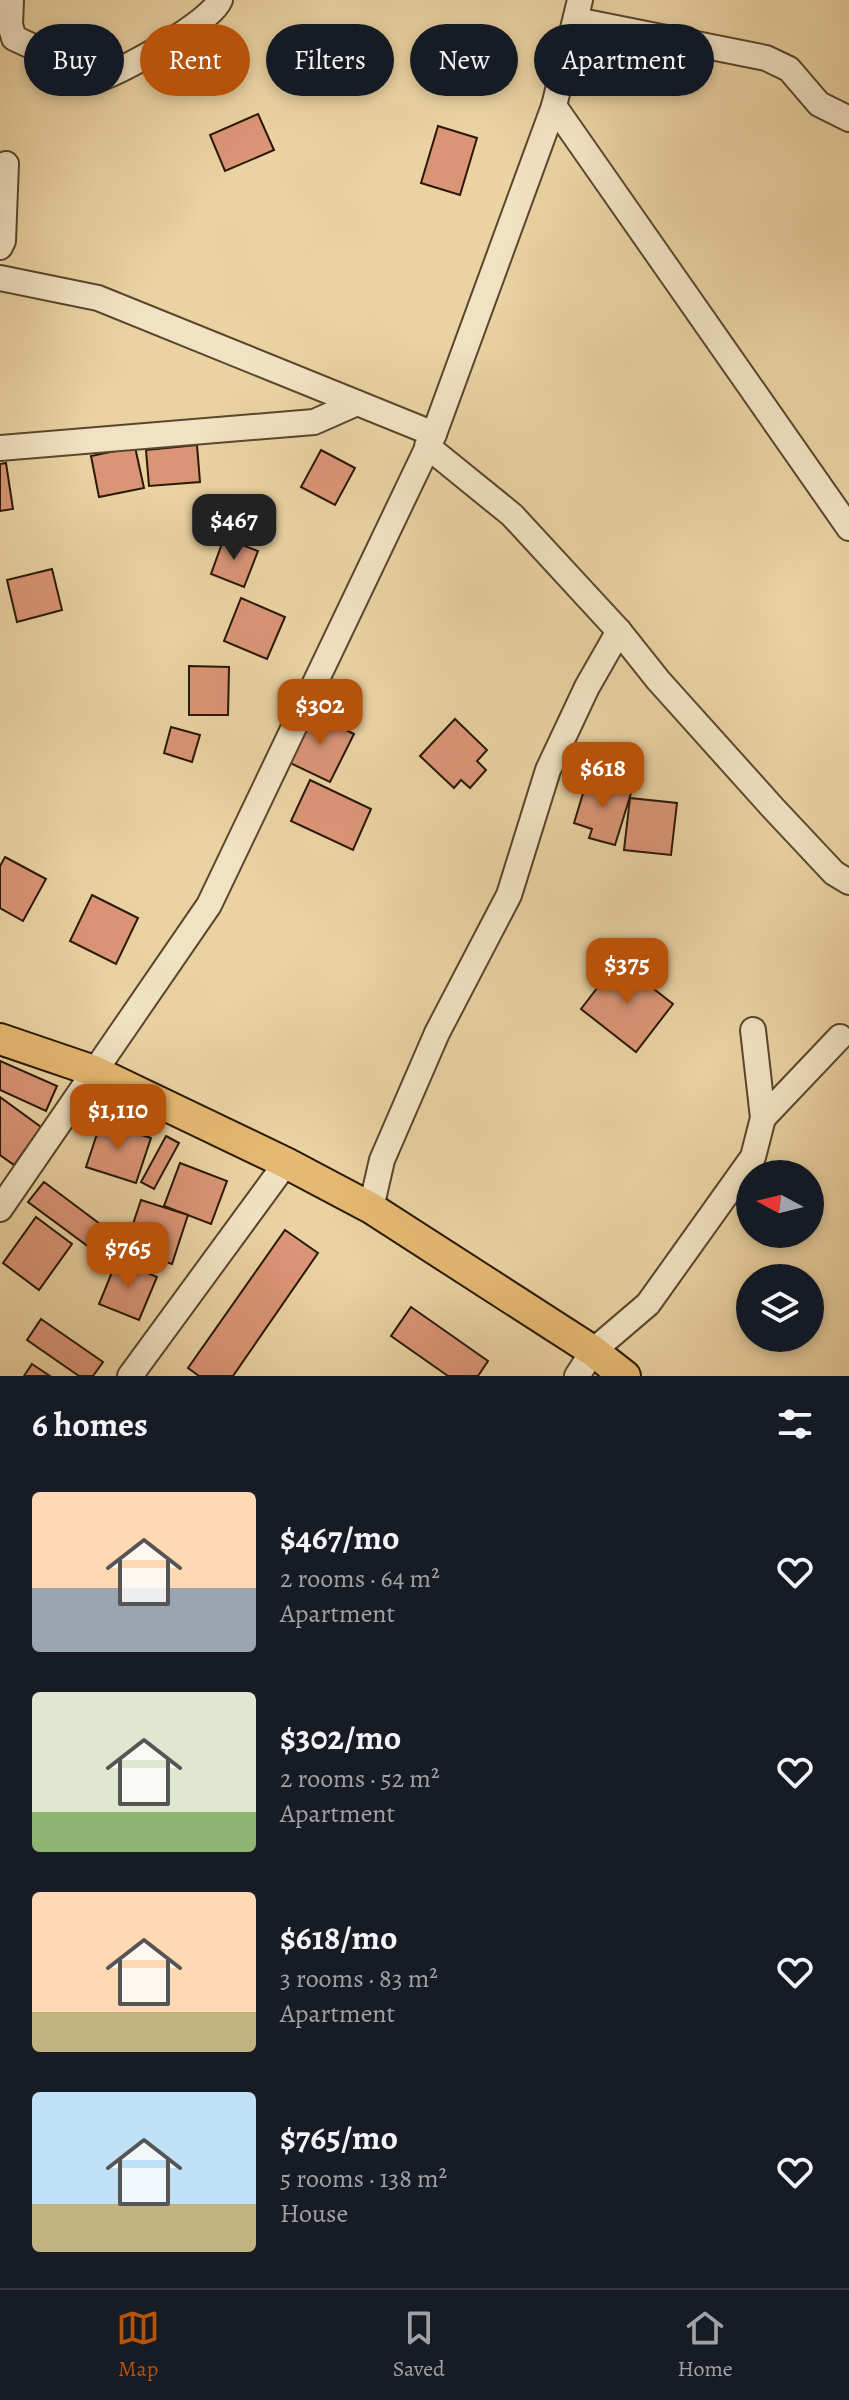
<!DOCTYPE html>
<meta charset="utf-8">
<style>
:root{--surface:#171b24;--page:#242831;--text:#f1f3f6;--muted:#9ea1a6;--line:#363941;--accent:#b45309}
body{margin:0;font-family:Alegreya,serif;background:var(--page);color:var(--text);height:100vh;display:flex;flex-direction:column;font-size:30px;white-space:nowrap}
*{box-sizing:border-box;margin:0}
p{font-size:26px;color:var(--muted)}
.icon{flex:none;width:44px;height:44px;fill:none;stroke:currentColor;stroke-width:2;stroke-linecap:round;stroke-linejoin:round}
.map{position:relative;height:1376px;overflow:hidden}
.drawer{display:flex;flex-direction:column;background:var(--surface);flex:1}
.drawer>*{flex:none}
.hud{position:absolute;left:24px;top:24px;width:802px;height:72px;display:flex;gap:16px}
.needle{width:52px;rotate:277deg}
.buttons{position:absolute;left:736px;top:1160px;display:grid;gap:16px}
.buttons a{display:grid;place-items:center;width:88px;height:88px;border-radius:50%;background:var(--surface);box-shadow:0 4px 12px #0003;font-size:40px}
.price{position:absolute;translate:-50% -68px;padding:0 18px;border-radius:16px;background:var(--accent);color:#fff;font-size:26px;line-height:52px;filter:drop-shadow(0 2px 4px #0008)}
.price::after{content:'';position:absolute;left:50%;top:48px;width:24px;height:18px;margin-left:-12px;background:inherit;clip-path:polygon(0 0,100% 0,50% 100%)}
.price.selected{background:#222;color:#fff}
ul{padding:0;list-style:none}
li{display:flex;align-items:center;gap:24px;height:200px;padding:0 32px}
li span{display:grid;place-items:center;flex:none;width:224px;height:160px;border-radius:8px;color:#555}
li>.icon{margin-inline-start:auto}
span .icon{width:96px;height:96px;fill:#fffc;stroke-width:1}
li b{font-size:34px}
h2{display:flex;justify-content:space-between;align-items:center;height:96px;padding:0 32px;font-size:34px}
.chip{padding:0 28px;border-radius:36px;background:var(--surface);box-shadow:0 4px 12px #0003;font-size:28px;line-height:72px}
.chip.selected{background:var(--accent);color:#fff}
.dock{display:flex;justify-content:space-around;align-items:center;height:112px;border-top:2px solid var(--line);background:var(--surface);font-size:22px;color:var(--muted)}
.dock a{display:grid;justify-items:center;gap:4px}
.dock .selected{color:var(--accent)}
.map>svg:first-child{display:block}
</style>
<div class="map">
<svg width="849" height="1376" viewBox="0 0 849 1376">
<rect width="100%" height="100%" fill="#ead2a2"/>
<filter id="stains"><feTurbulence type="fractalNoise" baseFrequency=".0025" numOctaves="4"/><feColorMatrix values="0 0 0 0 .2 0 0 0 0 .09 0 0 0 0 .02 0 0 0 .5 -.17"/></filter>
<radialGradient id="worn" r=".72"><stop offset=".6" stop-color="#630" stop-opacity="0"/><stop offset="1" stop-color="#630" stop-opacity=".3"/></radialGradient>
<g fill="#da9576" stroke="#291906" stroke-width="2">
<path d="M258 114 274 150 225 171 210 135Z"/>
<path d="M438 126 477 138 460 195 421 183Z"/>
<path d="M197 445 200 482 149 486 146 450Z"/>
<path d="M135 447 144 488 99 497 91 456Z"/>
<path d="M321 450 355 468 335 505 301 487Z"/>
<path d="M6 463 13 509 0 511V464Z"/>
<path d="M224 538 258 551 244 587 211 574Z"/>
<path d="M52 569 62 610 17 622 7 580Z"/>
<path d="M241 598 285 617 267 659 224 641Z"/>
<path d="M189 666 229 667 228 715H189Z"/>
<path d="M310 712 354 734 330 782 286 761Z"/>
<path d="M455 719 487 750 477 761 486 770 470 788 461 780 454 788 420 756Z"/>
<path d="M171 727 200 735 192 762 164 753Z"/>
<path d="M588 777 632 790 615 845 589 838 592 829 574 823Z"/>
<path d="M310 780 371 809 353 850 291 821Z"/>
<path d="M630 798 677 803 671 855 624 850Z"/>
<path d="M5 857 46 879 23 921 0 908V866Z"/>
<path d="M92 895 138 918 116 964 70 941Z"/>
<path d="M618 961 673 1004 636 1052 581 1009Z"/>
<path d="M0 1061 57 1086 46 1111 0 1090Z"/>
<path d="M0 1097 41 1127 14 1165 0 1155Z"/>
<path d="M101 1122 151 1138 136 1183 86 1167Z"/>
<path d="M166 1136 179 1143 154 1189 141 1182Z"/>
<path d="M180 1163 227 1181 211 1224 164 1206Z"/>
<path d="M44 1182 104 1227 89 1247 28 1202Z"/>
<path d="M141 1200 188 1215 172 1264 125 1248Z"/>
<path d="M36 1217 72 1244 39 1290 3 1263Z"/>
<path d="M285 1230 318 1253 233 1376H199L188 1368Z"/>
<path d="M117 1260 157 1277 139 1320 99 1304Z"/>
<path d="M411 1307 488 1361 478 1376H448L391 1336Z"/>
<path d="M41 1319 103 1362 93 1376H79L27 1340Z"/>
<path d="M32 1364 50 1376H24Z"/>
</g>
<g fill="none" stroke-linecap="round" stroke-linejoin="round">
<g stroke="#59472d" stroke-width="28">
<g id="minor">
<path d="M11 0 10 25 14 38 101 78C125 70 211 22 220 0"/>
<path d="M576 20 766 58 789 69 819 104 849 119"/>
<path d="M554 106 849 528"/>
<path d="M0 247 3 241 6 164"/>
<path d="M0 278 98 298 434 434"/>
<path d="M427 446 512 515 619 631 658 680 773 808 834 873 849 882"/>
<path d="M0 448 314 422 357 403"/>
<path d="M763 1118 840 1037"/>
<path d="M371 1208 382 1160 437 1033 509 895 548 770 587 687 619 631"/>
<path d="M0 1209 209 905 434 434 554 106 580 0"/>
<path d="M130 1376 286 1163"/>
<path d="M577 1376 593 1351 648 1304 753 1157 763 1118 753 1030"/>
</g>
</g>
<g stroke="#291906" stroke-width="34">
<path id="major" d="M0 1039 94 1071 286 1163 371 1208 593 1351 625 1376"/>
</g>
<use href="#minor" stroke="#f1e2c3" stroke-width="24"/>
<use href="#major" stroke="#e5b971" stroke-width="30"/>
</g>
<rect width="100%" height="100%" filter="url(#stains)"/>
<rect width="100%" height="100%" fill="url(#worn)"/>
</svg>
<div class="buttons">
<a><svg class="needle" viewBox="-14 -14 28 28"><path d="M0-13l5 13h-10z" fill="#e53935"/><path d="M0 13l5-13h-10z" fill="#9ea1a6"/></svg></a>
<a><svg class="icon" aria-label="layers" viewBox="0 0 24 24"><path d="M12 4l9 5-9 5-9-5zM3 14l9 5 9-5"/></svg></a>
</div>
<b class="price selected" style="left:234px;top:562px">$467</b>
<b class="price" style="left:320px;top:747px">$302</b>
<b class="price" style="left:603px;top:810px">$618</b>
<b class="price" style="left:627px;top:1006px">$375</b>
<b class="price" style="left:118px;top:1152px">$1,110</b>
<b class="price" style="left:128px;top:1290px">$765</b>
<div class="hud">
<a class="chip">Buy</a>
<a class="chip selected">Rent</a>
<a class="chip">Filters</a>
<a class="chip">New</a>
<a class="chip">Apartment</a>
</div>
</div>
<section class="drawer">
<h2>6 homes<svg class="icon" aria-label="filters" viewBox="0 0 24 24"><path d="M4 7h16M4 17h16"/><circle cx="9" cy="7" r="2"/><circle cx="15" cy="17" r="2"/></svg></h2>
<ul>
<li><span style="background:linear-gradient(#ffd9b3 60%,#9aa5b1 0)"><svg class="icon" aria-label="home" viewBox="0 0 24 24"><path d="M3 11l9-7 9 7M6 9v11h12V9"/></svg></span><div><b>$467/mo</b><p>2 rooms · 64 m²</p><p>Apartment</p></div><svg class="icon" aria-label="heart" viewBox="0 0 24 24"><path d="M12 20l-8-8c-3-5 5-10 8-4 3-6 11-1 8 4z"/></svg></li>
<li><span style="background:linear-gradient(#dfe7d0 75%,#8fb573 0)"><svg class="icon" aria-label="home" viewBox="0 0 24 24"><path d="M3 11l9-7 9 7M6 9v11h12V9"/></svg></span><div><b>$302/mo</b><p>2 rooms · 52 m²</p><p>Apartment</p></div><svg class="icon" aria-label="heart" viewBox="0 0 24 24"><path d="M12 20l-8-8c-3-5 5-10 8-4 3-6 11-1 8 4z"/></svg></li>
<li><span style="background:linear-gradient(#ffd9b3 75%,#c2b280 0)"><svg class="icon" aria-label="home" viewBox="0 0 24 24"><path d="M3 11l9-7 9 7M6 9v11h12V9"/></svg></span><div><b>$618/mo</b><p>3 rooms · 83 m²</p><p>Apartment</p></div><svg class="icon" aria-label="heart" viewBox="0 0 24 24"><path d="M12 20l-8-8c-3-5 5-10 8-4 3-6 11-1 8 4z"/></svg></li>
<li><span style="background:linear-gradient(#bfe0f5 70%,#c2b280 0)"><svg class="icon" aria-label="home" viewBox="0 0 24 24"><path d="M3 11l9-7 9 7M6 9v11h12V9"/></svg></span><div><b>$765/mo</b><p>5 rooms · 138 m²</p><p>House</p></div><svg class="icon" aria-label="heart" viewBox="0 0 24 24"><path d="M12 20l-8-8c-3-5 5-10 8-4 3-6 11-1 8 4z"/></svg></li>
</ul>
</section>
<nav class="dock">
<a class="selected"><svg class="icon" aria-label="map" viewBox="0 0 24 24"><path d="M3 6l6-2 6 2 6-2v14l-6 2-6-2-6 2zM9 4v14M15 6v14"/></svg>Map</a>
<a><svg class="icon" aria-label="saved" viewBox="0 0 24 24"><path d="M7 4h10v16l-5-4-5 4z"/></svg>Saved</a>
<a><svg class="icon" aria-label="home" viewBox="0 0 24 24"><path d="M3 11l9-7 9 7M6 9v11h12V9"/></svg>Home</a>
</nav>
